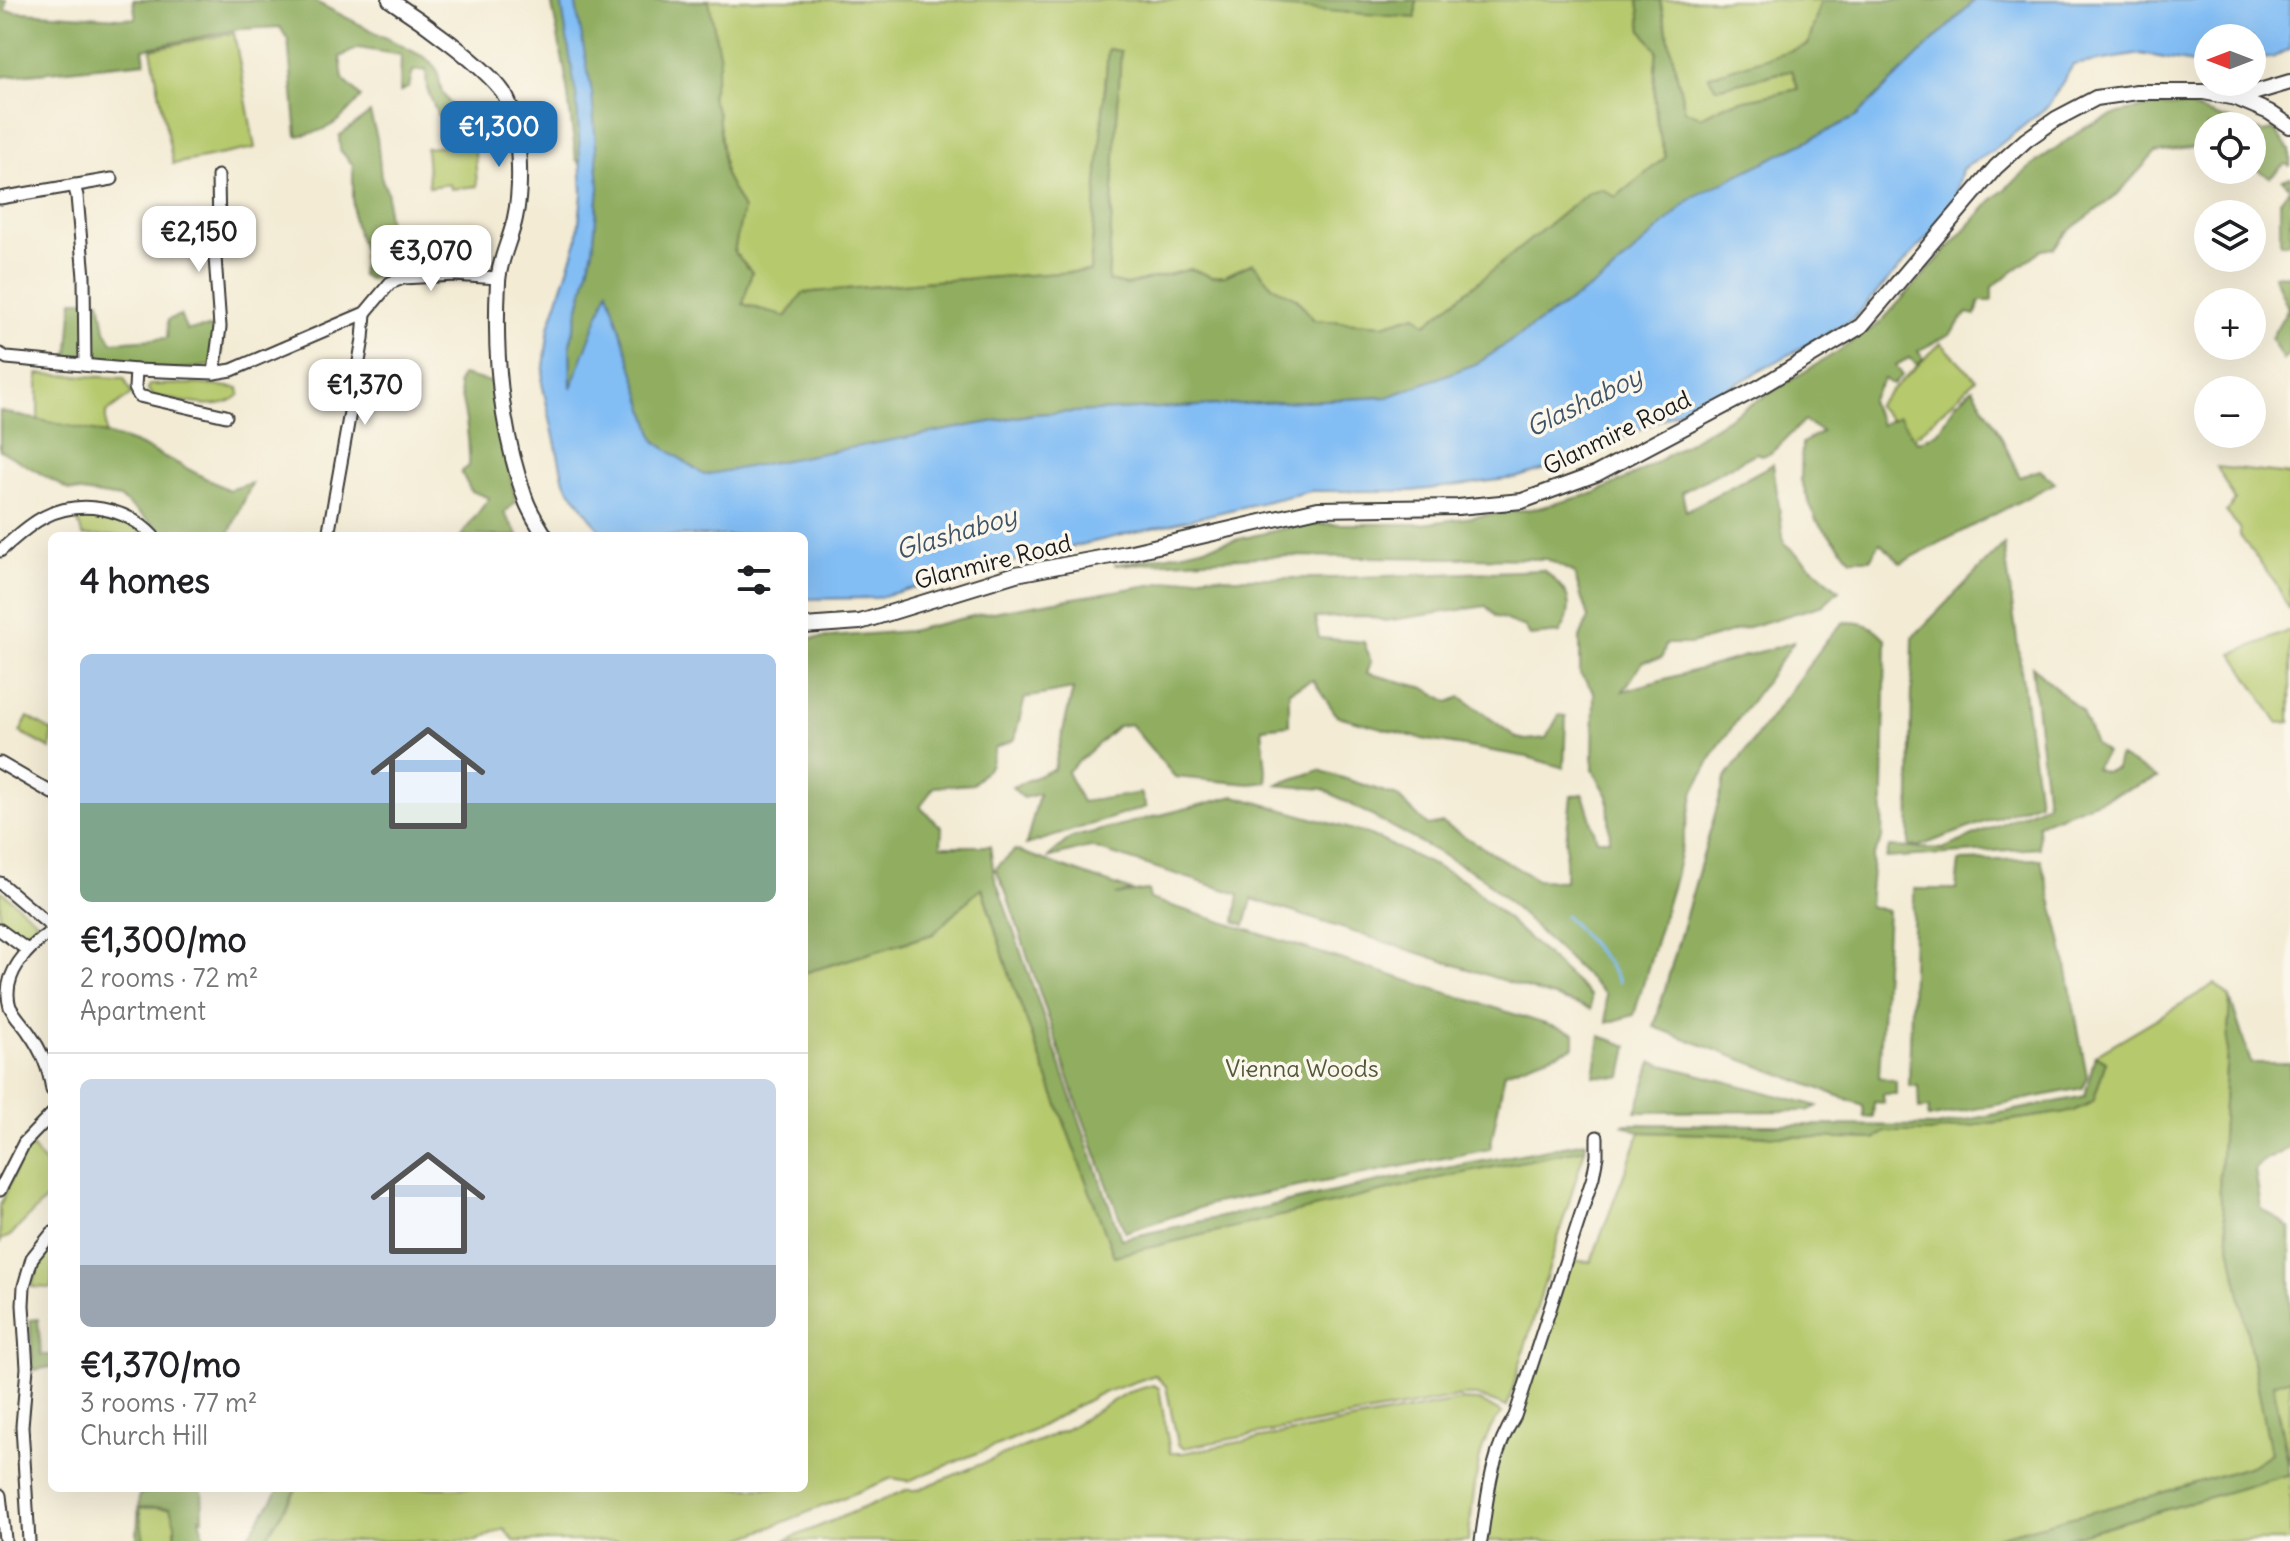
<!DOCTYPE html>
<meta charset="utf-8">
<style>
:root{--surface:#fff;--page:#f2f2f2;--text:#202124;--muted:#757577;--line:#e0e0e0;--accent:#1f6fb2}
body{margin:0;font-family:Delius,sans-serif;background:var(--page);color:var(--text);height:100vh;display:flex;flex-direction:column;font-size:30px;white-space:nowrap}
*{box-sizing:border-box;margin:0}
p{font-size:26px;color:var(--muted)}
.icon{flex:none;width:44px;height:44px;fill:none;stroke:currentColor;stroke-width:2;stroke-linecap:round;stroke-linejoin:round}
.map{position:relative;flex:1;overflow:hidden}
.details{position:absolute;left:48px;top:532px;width:760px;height:960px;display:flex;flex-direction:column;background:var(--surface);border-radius:12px;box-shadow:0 8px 32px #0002}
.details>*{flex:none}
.needle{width:52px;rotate:270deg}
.tools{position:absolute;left:2194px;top:24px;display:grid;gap:16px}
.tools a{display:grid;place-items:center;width:72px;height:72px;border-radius:50%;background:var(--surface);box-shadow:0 8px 32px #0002;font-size:40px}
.price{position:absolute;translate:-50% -68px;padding:0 18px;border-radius:16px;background:#fff;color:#222;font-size:26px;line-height:52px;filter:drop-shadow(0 2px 4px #0008)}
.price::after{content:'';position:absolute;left:50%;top:48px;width:24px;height:18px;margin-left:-12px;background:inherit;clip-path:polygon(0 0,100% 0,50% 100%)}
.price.current{background:var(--accent);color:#fff}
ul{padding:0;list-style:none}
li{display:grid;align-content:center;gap:16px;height:424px;padding:0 32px}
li+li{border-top:2px solid var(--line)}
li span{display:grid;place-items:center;height:248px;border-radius:12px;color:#555}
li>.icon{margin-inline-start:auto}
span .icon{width:144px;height:144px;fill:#fffc;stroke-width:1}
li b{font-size:34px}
h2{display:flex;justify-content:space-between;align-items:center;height:96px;padding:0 32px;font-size:34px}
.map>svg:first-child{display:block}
</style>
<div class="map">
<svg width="2290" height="1541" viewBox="0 0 2290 1541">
<rect width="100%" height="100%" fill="#fbf7ec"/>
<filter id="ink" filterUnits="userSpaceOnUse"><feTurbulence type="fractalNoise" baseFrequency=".0125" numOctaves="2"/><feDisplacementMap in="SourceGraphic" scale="16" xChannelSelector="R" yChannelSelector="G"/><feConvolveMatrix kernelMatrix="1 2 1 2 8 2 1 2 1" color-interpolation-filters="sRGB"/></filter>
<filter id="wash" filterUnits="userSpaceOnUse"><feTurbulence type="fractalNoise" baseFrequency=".006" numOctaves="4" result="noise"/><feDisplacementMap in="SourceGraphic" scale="32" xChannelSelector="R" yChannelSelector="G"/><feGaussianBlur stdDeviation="1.8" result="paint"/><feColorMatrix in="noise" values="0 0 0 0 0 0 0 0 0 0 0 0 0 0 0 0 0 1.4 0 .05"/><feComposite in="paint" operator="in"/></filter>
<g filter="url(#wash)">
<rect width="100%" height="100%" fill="#f3ebd4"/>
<g fill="#b6c96d" stroke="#697244" stroke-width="2">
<path d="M705 0H1204L1416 18V0H1638L1642 30 1657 50C1652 88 1653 122 1666 157L1616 197 1589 192 1426 325 1416 315 1383 325 1314 320 1296 298 1272 286 1253 263 1225 276 1212 277 1191 269 1126 285 1108 281 1120 52 1108 50 1090 271 934 281 803 293 786 317 743 304 734 252 742 209 725 175 718 114 711 97 720 59Z"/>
<path d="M1660 0H1821L1808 45 1716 88 1793 70 1798 89 1727 104 1701 117 1685 112Z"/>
<path d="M234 33 255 148 173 164 151 49Z"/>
<path d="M474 136 477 186 451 189 450 184 429 187 426 148 447 146V139Z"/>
<path d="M1941 343 1976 379 1911 441 1876 405Z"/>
<path d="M38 374 124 378 132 394 106 413V434L38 421Z"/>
<path d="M195 384 239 388 240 394C224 414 177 400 154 396L148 391 149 385Z"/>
<path d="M2217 467 2290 475V611L2275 582 2240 536V528L2226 512 2235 501Z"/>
<path d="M76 516C105 516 123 515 146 536H83Z"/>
<path d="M2290 630V722L2278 723 2233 654Z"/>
<path d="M28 717 52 731 51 749 20 732Z"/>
<path d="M981 886 1011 979 1114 1256 1439 1178 1585 1149 1507 1407 1477 1396H1462L1183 1448 1178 1444 1166 1386 1155 1375 1097 1395 1030 1432 908 1481 892 1478 737 1541H514L504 1529 476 1541H264L297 1488H804V973L933 934Z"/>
<path d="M0 890 38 922 41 927C33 951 14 934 0 924Z"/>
<path d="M2215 984 2230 998 2219 1189 2271 1453 2251 1466 2148 1497 1982 1541H1481L1499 1439 1516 1416 1569 1260 1591 1262 1640 1132 1874 1139 1885 1132H1930L2073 1111 2093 1102 2106 1061 2095 1055Z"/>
<path d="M31 1145 52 1173V1193L10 1236 1 1240 0 1244V1206L20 1159Z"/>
<path d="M48 1249 52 1250V1288L32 1287 39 1264Z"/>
<path d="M2290 1378V1466L2273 1383Z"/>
<path d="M1153 1385 1159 1388 1170 1453H1183L1461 1400 1480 1401 1502 1413C1474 1441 1474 1503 1468 1541H784L906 1490H917L1063 1431 1126 1393Z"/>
<path d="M2290 1474V1541H2056Z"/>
<path d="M138 1508H170L175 1524V1541H144Z"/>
</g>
<g fill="#90ad60" stroke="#56643e" stroke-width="2">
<path d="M0 0H6L5 11 136 19 133 0H312L426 58 437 70 442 92 457 114 438 116 427 89 426 70 413 71 409 87 400 92 401 55 358 48 340 57 343 79 361 97C342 121 328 132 297 136L288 40 280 27 240 29 143 49 145 62 0 77Z"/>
<path d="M551 0 709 1 720 59 711 97 718 114 725 175 743 209 734 252 752 272 743 304 786 317 803 293 934 281 1090 271 1108 49 1121 51 1108 281 1126 285 1191 269 1212 277 1225 276 1253 263 1272 286 1296 298 1314 320 1383 325 1416 315 1426 324 1589 192 1602 189 1616 197 1666 157C1654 122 1652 88 1657 51L1642 30 1638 0H1660L1685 111 1701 117 1727 104 1798 89 1792 70 1716 88 1708 76 1808 45 1821 0H1975L1856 117 1694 197 1607 277 1478 363 1388 397 1033 414 704 476 655 441 608 292 571 391 570 344 593 249 599 187 576 159 565 72Z"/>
<path d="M1204 0H1416V18L1202 1Z"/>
<path d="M2152 106H2186L2247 126H2208V151L2197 147 2155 153 2117 195 2067 232 2054 248 2042 250 1992 287V301H1980L1976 315 1967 313 1950 334 1918 351 1923 358 1918 365 1909 358 1896 365 1902 375 1893 385 1884 379 1870 401 1881 425 1899 416 1917 442 1939 432 1955 404 1973 388 1997 428 2020 477 2040 470 2055 483 1901 563 1880 543 1870 559H1851L1816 520 1801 481 1802 443 1822 432 1804 421C1798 427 1772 453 1769 454 1764 456 1761 455 1756 453L1682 492 1686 511 1773 464 1784 543 1839 590 1823 605 1691 644H1666L1662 658 1643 662 1623 691 1794 642 1715 751 1694 791 1675 877 1634 1015 1607 1023 1605 994 1481 876 1323 789 1275 785 1319 770 1397 796 1428 826 1442 823 1537 880 1565 881 1566 841 1571 796 1583 794 1597 840H1610L1608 796 1593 770 1594 692 1580 674V638L1588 618 1574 573 1547 559 1278 556 1114 565 1180 553 1303 524H1422L1538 508 1595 493 1638 473 1837 352 1880 323 1991 201 2039 160 2086 127 2119 113Z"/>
<path d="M370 113 377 138 381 177 388 194 387 213 394 249 438 244 441 255 438 264 391 271 369 279 361 275 363 250 353 218V165L340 150 339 136Z"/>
<path d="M2252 128 2262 132 2274 130 2290 150V166L2285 164 2270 177 2252 167Z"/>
<path d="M2290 177V242L2280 244V201L2290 188 2282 180Z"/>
<path d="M2274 275 2290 276V353L2283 360 2271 338 2288 308Z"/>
<path d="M73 300H100L105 330 112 342 167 338 168 320 180 315 187 330 223 326 221 363C177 377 115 364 68 360Z"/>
<path d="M462 375 491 382 516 502 504 513 519 536H461L489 498 471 491 461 472 469 466C470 437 465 412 458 383Z"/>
<path d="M0 411C44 423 91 427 134 443 166 456 198 475 229 490L252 483 228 536H168L120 498 69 490 0 450Z"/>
<path d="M2004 544 2039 802 1920 846H1909L1913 637Z"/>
<path d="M1543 570C1567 588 1578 604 1560 633L1530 636 1524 626C1513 625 1506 618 1496 617L1486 606 1385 621 1367 616 1315 618 1319 638 1364 642 1371 662 1367 673 1425 688 1449 702 1461 697 1517 738 1526 740 1546 738 1559 715 1566 716 1564 768 1527 757 1422 739 1337 716 1313 680 1289 691V725L1262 728 1267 782 1250 784 1175 777 1130 724 1118 726 1067 772 1082 802 1141 793 1146 807 1026 845 1039 794 1023 798 1012 787 1054 769 1073 689 1025 698 1014 740 995 748 990 766 973 784 934 787 920 807 942 828 941 846H990L994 875 1121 1239 1419 1173 1586 1142 1585 1149 1439 1178 1114 1256 1011 979 982 887 933 934 804 973V639L909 631 981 614 1208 575 1233 578H1333Z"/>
<path d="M1844 622C1863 622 1874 625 1886 640L1882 839 1873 857 1869 906 1888 911 1879 1077 1896 1081V1094H1883L1884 1103 1874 1102 1873 1118 1864 1117 1863 1105 1654 1027 1725 779 1831 635Z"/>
<path d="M2032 666 2082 712 2095 744 2106 753 2095 768 2104 772 2116 769 2119 756 2157 778 2038 824 2039 848 1886 858 1889 847 1943 849 2047 804Z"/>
<path d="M1235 796 1368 834 1466 881 1591 996V1009L1252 899 1245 925 1235 921 1239 894 1090 847 1047 858 1070 838Z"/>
<path d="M1015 850 1132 891 1115 895 1148 890 1150 899 1574 1033V1047L1505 1072 1490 1149 1211 1204 1125 1232 1076 1100 1005 889 995 869Z"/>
<path d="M2041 859 2061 939 2087 1076 2083 1088 1928 1118 1929 1108 1919 1109 1918 1086H1909L1914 889H1956L1959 861Z"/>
<path d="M2230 998 2251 1063H2290V1110L2287 1111 2290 1120V1148L2262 1162 2255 1170 2261 1208 2290 1228V1378L2273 1384 2290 1474 2056 1541H1982L2148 1497 2251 1466 2271 1453 2219 1189Z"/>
<path d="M1600 1036 1628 1046 1622 1077 1594 1076Z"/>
<path d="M2095 1055 2106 1061 2093 1102 2073 1111 1930 1132H1885L1874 1139 1640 1132 1622 1124 1937 1126 2085 1096Z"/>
<path d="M1652 1062 1818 1106 1807 1111 1636 1112Z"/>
<path d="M38 1319 41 1355H52V1367L33 1370 30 1320Z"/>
<path d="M162 1488H202L203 1519 199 1518 205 1541H175V1524L170 1508 139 1507 144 1541H137L139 1494 161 1491Z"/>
<path d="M280 1488H297L264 1541H245Z"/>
</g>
<path fill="#82bdf4" stroke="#4f6c88" stroke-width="2" d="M561 0H575L592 93 599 187 593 249 570 344 571 388 608 290 655 441 704 475 1034 414 1388 397 1478 363 1607 277 1693 197 1856 117 1975 0H2290V49L2272 58 2252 59V38H2208V62L2193 63 2141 54 2073 65 2048 106 1991 152 1962 169 1953 209 1853 319 1738 383 1575 460 1515 478 1412 491H1311L1033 556 876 598 804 599V536H604L564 481 542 383 549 327 577 241 582 193 577 100Z"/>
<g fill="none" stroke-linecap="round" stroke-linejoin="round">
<path stroke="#82bdf4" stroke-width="3" d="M1565 915 1607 962 1619 982"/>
</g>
</g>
<g filter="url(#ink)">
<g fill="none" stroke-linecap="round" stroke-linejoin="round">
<g stroke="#3c3b38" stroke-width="15">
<g id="minor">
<path d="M74 185 77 196 84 277 85 365"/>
<path d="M0 198 112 179"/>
<path d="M0 354 7 358 136 370 214 373 232 370 365 313 390 283 403 278 454 275 498 278"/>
<path d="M136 370 135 388 139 396 226 416"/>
<path d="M214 373 220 327 215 257 219 231 218 176"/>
<path d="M328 536 363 339 365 313"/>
<path d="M0 551C14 539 28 525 44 517 80 499 126 507 153 536"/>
<path d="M0 763 52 793"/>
<path d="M0 883 52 927"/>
<path d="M0 930 26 949"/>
<path d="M52 931C29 946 0 975 10 1007 15 1016 23 1024 29 1033 42 1051 49 1068 52 1090"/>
<path d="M0 1190 24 1143 52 1114"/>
<path d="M0 1495 5 1539"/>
<path d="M29 1541 22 1426 27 1368 23 1305 24 1286 32 1258 52 1233"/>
<path d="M1481 1541C1488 1495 1490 1456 1515 1416L1593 1177 1597 1156V1137"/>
</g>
</g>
<g stroke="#3c3b38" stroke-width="18">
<g id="major">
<path d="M390 0C419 19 483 64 503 92 521 119 522 186 515 218 511 239 499 260 498 282 494 354 501 430 525 498 529 511 538 524 545 536"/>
<path d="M2236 98 2290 82"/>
<path d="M804 626 860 622 1016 574 1127 553 1318 509 1458 507 1522 501 1596 474 1760 387 1861 326 1996 167 2026 140 2056 119 2096 98 2137 92H2204L2236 98 2269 112 2290 126"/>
</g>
</g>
<use href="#minor" stroke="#fff" stroke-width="11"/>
<use href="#major" stroke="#fff" stroke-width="14"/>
</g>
</g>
<g text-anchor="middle" stroke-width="7" stroke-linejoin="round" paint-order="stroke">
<g font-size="24" fill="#1c1c1c" stroke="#fbf7ec">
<text transform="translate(1617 433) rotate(-26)" y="8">Glanmire Road</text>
<text transform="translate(993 562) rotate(-14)" y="8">Glanmire Road</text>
</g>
<g font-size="24" fill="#525938" stroke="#fbf7ec">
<text x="1302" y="1077">Vienna Woods</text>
</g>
<g font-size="26" font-style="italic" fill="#405468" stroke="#fbf7ec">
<text transform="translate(1584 402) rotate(-26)" y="9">Glashaboy</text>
<text transform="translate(956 533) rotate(-17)" y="9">Glashaboy</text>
</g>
</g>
</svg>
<div class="tools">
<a><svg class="needle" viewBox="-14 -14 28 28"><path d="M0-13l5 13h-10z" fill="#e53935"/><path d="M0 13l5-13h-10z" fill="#757577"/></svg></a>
<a><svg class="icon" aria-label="locate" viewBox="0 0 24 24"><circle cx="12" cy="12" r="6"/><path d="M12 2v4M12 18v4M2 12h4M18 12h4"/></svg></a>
<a><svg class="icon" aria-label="layers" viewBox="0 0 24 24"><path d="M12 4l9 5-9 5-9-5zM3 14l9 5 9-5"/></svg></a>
<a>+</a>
<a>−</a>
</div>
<b class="price current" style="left:499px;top:169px">€1,300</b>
<b class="price" style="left:199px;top:274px">€2,150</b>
<b class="price" style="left:431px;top:293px">€3,070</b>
<b class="price" style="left:365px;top:427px">€1,370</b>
<section class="details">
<h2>4 homes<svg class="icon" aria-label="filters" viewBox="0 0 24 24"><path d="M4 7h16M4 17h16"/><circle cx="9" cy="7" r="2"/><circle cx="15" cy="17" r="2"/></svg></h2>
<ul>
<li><span style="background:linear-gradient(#a9c7e8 60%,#7fa58c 0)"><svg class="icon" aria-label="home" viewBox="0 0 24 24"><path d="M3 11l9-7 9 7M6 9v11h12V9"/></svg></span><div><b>€1,300/mo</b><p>2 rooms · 72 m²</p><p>Apartment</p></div></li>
<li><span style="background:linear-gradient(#c9d6e8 75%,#9aa5b1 0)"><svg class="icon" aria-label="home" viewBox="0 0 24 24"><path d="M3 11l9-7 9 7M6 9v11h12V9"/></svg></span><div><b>€1,370/mo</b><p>3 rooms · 77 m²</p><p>Church Hill</p></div></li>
</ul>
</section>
</div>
